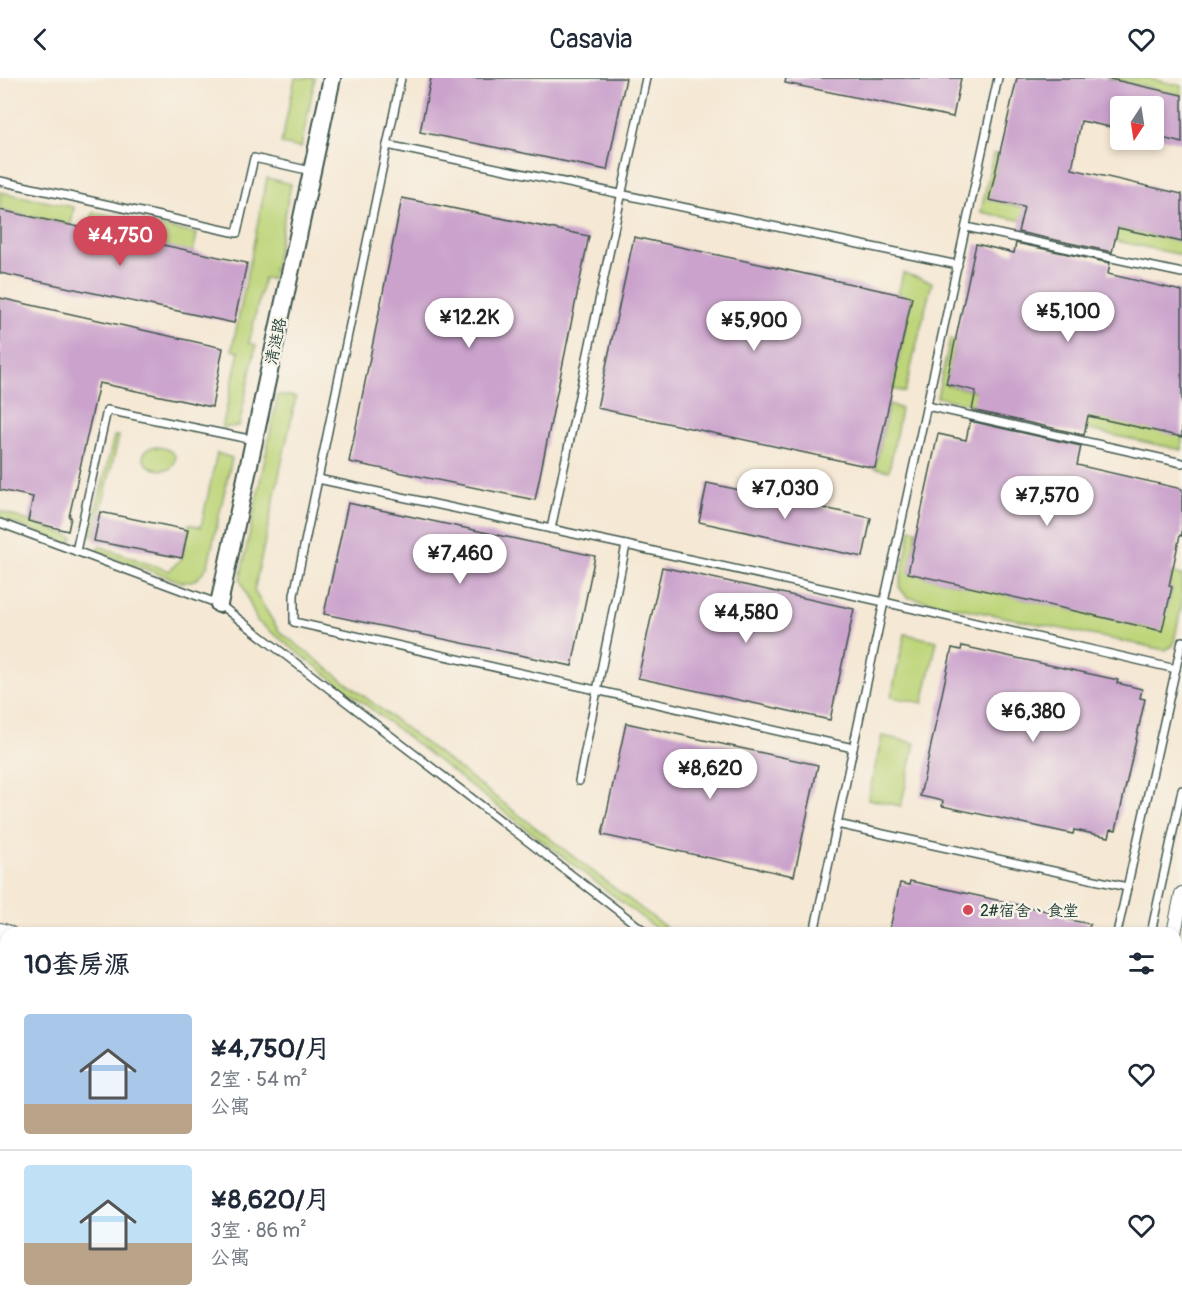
<!DOCTYPE html>
<html lang="zh">
<meta charset="utf-8">
<style>
:root{--surface:#fff;--page:#f6f6f7;--text:#1f2937;--muted:#747a83;--line:#e0e1e3;--accent:#d1495b}
body{margin:0;font-family:Pangolin,"LXGW WenKai TC",sans-serif;background:var(--page);color:var(--text);height:100vh;display:flex;flex-direction:column;font-size:22px;white-space:nowrap}
*{box-sizing:border-box;margin:0}
p{font-size:20px;color:var(--muted)}
.icon{flex:none;width:33px;height:33px;fill:none;stroke:currentColor;stroke-width:2;stroke-linecap:round;stroke-linejoin:round}
.map{position:relative;flex:1;overflow:hidden}
.drawer{position:absolute;left:0px;top:849px;width:1182px;height:386px;display:flex;flex-direction:column;background:var(--surface);border-radius:18px 18px 0 0;box-shadow:0 3px 9px #0003}
.drawer>*{flex:none}
.needle{width:39px;rotate:192deg}
.fabs{position:absolute;left:1110px;top:18px;display:grid;gap:12px}
.fabs a{display:grid;place-items:center;width:54px;height:54px;border-radius:6px;background:var(--surface);box-shadow:0 3px 9px #0003;font-size:30px}
.price{position:absolute;translate:-50% -51px;padding:0 14px;border-radius:21px;background:#fff;color:#222;font-size:20px;line-height:39px;filter:drop-shadow(0 2px 3px #0008)}
.price::after{content:'';position:absolute;left:50%;top:36px;width:18px;height:14px;margin-left:-9px;background:inherit;clip-path:polygon(0 0,100% 0,50% 100%)}
.price.on{background:var(--accent);color:#fff}
ul{padding:0;list-style:none}
li{display:flex;align-items:center;gap:18px;height:150px;padding:0 24px}
li+li{border-top:2px solid var(--line)}
li span{display:grid;place-items:center;flex:none;width:168px;height:120px;border-radius:6px;color:#555}
li>.icon{margin-inline-start:auto}
span .icon{width:72px;height:72px;fill:#fffc;stroke-width:1}
li b{font-size:26px}
h2{display:flex;justify-content:space-between;align-items:center;height:72px;padding:0 24px;font-size:26px}
header{display:flex;justify-content:space-between;align-items:center;height:78px;padding:0 24px;background:var(--surface);font-size:27px;font-weight:600}
.map>svg:first-child{display:block}
</style>
<header><svg class="icon" aria-label="back" viewBox="0 0 24 24"><path d="M15 5l-7 7 7 7"/></svg>Casavia<svg class="icon" aria-label="heart" viewBox="0 0 24 24"><path d="M12 20l-8-8c-3-5 5-10 8-4 3-6 11-1 8 4z"/></svg></header>
<div class="map">
<svg width="1182" height="1234" viewBox="0 0 1182 1234">
<rect width="100%" height="100%" fill="#f7f3e8"/>
<filter id="ink" filterUnits="userSpaceOnUse"><feTurbulence type="fractalNoise" baseFrequency=".0167" numOctaves="2"/><feDisplacementMap in="SourceGraphic" scale="12" xChannelSelector="R" yChannelSelector="G"/><feConvolveMatrix kernelMatrix="1 2 1 2 8 2 1 2 1" color-interpolation-filters="sRGB"/></filter>
<filter id="wash" filterUnits="userSpaceOnUse"><feTurbulence type="fractalNoise" baseFrequency=".008" numOctaves="4" result="noise"/><feDisplacementMap in="SourceGraphic" scale="24" xChannelSelector="R" yChannelSelector="G"/><feGaussianBlur stdDeviation="1.35" result="paint"/><feColorMatrix in="noise" values="0 0 0 0 0 0 0 0 0 0 0 0 0 0 0 0 0 1.4 0 .05"/><feComposite in="paint" operator="in"/></filter>
<g filter="url(#wash)">
<rect width="100%" height="100%" fill="#f5e8d4"/>
<g fill="#bed57a" stroke="#6e8957" stroke-width="1.5">
<path d="M295 0H315L301 70 281 66Z"/>
<path d="M1106 0H1147L1182 8V17Z"/>
<path d="M993 76 999 77 990 122 1182 164V177L981 134Z"/>
<path d="M267 100 291 106 272 201 264 200 249 265 256 267 239 348 222 350 239 274 232 272Z"/>
<path d="M0 114 74 129 71 147 0 132Z"/>
<path d="M93 134 197 156 193 174 89 152Z"/>
<path d="M903 195 932 204 905 314 892 311 912 220 898 216Z"/>
<path d="M950 261 956 262 946 307 1182 358V372L937 319Z"/>
<path d="M278 317 296 319 254 513 279 553 673 855H662L257 543 240 501Z"/>
<path d="M889 326 901 331 889 393 875 390Z"/>
<path d="M114 358H119L95 458 90 457Z"/>
<path d="M153 369C167 369 184 375 170 391 159 393 148 392 143 380 144 373 147 370 153 369Z"/>
<path d="M217 375 232 380 208 487C199 500 197 504 182 504L97 474 99 468 169 493 182 480 189 446 201 449Z"/>
<path d="M0 433 73 459 70 466 0 440Z"/>
<path d="M911 451 917 452 909 495 1161 552 1172 510 1169 509 1172 495 1182 497V525L1173 568 1165 572 907 519 899 509Z"/>
<path d="M905 556 937 563 923 625 891 619Z"/>
<path d="M882 658 915 665 901 728 868 721Z"/>
<path d="M1182 908V998L1176 997V909Z"/>
<path d="M140 1229H292L288 1234H148Z"/>
<path d="M1077 1229H1091L1120 1234H1076Z"/>
</g>
<g id="blocks">
<g fill="#caa2cc">
<path d="M431 0H626L607 92 420 54Z"/>
<path d="M786 0H961L953 39 785 5Z"/>
<path d="M1017 0H1106L1182 17V65L1154 58V28H1120V51L1081 43 1072 91 1182 116V164L1118 150 1112 174 1018 154 1024 129 989 122Z"/>
<path d="M402 120 589 158 535 422 349 384Z"/>
<path d="M0 132 247 185 234 245 0 195Z"/>
<path d="M634 159 912 219 875 390 597 330Z"/>
<path d="M1016 165 1110 185 1108 196 1182 213V359L1088 338 1084 357 972 332 976 313 946 306 976 166 1014 175Z"/>
<path d="M0 220 223 270 212 329 99 305 69 439H71L68 453 28 443 33 419 0 412Z"/>
<path d="M970 343 1081 368 1077 387 1182 411V458L1180 457 1169 508 1172 509 1162 553 908 495 938 356 966 362Z"/>
<path d="M707 405 871 440 863 479 699 444Z"/>
<path d="M348 425 595 478 572 588 324 536Z"/>
<path d="M100 434 188 452 182 480 94 463Z"/>
<path d="M662 489 854 531 830 642 638 600Z"/>
<path d="M962 568 1118 602 1117 605 1142 611 1140 620 1145 621 1116 752 1111 751 1109 759 1074 752 1073 756 942 728 943 723 920 718 952 570 961 572Z"/>
<path d="M626 645 818 687 794 798 602 757Z"/>
<path d="M910 803 1065 837V841L1090 846 1088 855H889L900 805 909 807Z"/>
</g>
</g>
</g>
<g filter="url(#ink)">
<use href="#blocks" fill-opacity="0" stroke="#3f574c" stroke-width="1.5"/>
<g fill="none" stroke-linecap="round" stroke-linejoin="round">
<g stroke="#3f574c" stroke-width="10">
<g id="service">
<path d="M401 0 294 517V544L853 670"/>
<path d="M387 67 958 187"/>
<path d="M0 103 237 155 254 80 311 93"/>
<path d="M966 149 1182 195"/>
<path d="M927 328 1182 385"/>
<path d="M318 401 626 467 579 703"/>
<path d="M0 445 219 526 647 855"/>
<path d="M551 451 646 0"/>
<path d="M626 467 884 524 1176 591"/>
<path d="M76 473 107 332 254 362"/>
<path d="M837 746 1127 809"/>
<path d="M814 855 884 524 998 0"/>
<path d="M1117 855 1182 563"/>
<path d="M1151 855 1182 712"/>
<path d="M1176 901 1182 902"/>
</g>
</g>
<g stroke="#3f574c" stroke-width="16">
<g id="minor">
<path d="M1174 855 1182 816"/>
<path d="M1176 1002 1182 1003"/>
<path d="M1176 1022 1182 1024"/>
</g>
</g>
<g stroke="#3f574c" stroke-width="20">
<path id="tertiary" d="M219 526 332 0"/>
</g>
<g stroke="#3f574c" stroke-width="28">
<g id="motorway">
<path d="M0 858 6 860"/>
<path d="M0 918 6 916"/>
<path d="M0 1148 6 1153"/>
<path d="M0 1183 6 1187"/>
<path d="M80 1228 90 1234"/>
<path d="M110 1228 117 1234"/>
<path d="M449 1228 456 1234"/>
<path d="M626 1228 629 1234"/>
</g>
</g>
<use href="#service" stroke="#fff" stroke-width="7"/>
<use href="#minor" stroke="#fff" stroke-width="14"/>
<use href="#tertiary" stroke="#fff" stroke-width="16"/>
<use href="#motorway" stroke="#fff" stroke-width="26"/>
</g>
</g>
<circle fill="#d1495b" stroke="#f7f3e8" stroke-width="2" cx="968" cy="832" r="6"/>
<g text-anchor="middle" stroke-width="5" stroke-linejoin="round" paint-order="stroke">
<g font-size="16" fill="#1f3d34" stroke="#f7f3e8">
<text transform="translate(275 263) rotate(-78)" y="6">清涟路</text>
</g>
<g font-size="16" fill="#1f3d34" stroke="#f7f3e8" text-anchor="start">
<text x="980" y="838">2#宿舍、食堂</text>
</g>
</g>
</svg>
<div class="fabs">
<a><svg class="needle" viewBox="-14 -14 28 28"><path d="M0-13l5 13h-10z" fill="#e53935"/><path d="M0 13l5-13h-10z" fill="#747a83"/></svg></a>
</div>
<b class="price on" style="left:120px;top:189px">¥4,750</b>
<b class="price" style="left:1068px;top:265px">¥5,100</b>
<b class="price" style="left:469px;top:271px">¥12.2K</b>
<b class="price" style="left:754px;top:274px">¥5,900</b>
<b class="price" style="left:785px;top:442px">¥7,030</b>
<b class="price" style="left:1047px;top:449px">¥7,570</b>
<b class="price" style="left:460px;top:507px">¥7,460</b>
<b class="price" style="left:746px;top:566px">¥4,580</b>
<b class="price" style="left:1033px;top:665px">¥6,380</b>
<b class="price" style="left:710px;top:722px">¥8,620</b>
<section class="drawer">
<h2>10套房源<svg class="icon" aria-label="filters" viewBox="0 0 24 24"><path d="M4 7h16M4 17h16"/><circle cx="9" cy="7" r="2"/><circle cx="15" cy="17" r="2"/></svg></h2>
<ul>
<li><span style="background:linear-gradient(#a9c7e8 75%,#b9a48a 0)"><svg class="icon" aria-label="home" viewBox="0 0 24 24"><path d="M3 11l9-7 9 7M6 9v11h12V9"/></svg></span><div><b>¥4,750/月</b><p>2室 · 54 m²</p><p>公寓</p></div><svg class="icon" aria-label="heart" viewBox="0 0 24 24"><path d="M12 20l-8-8c-3-5 5-10 8-4 3-6 11-1 8 4z"/></svg></li>
<li><span style="background:linear-gradient(#bfe0f5 65%,#b9a48a 0)"><svg class="icon" aria-label="home" viewBox="0 0 24 24"><path d="M3 11l9-7 9 7M6 9v11h12V9"/></svg></span><div><b>¥8,620/月</b><p>3室 · 86 m²</p><p>公寓</p></div><svg class="icon" aria-label="heart" viewBox="0 0 24 24"><path d="M12 20l-8-8c-3-5 5-10 8-4 3-6 11-1 8 4z"/></svg></li>
</ul>
</section>
</div>
